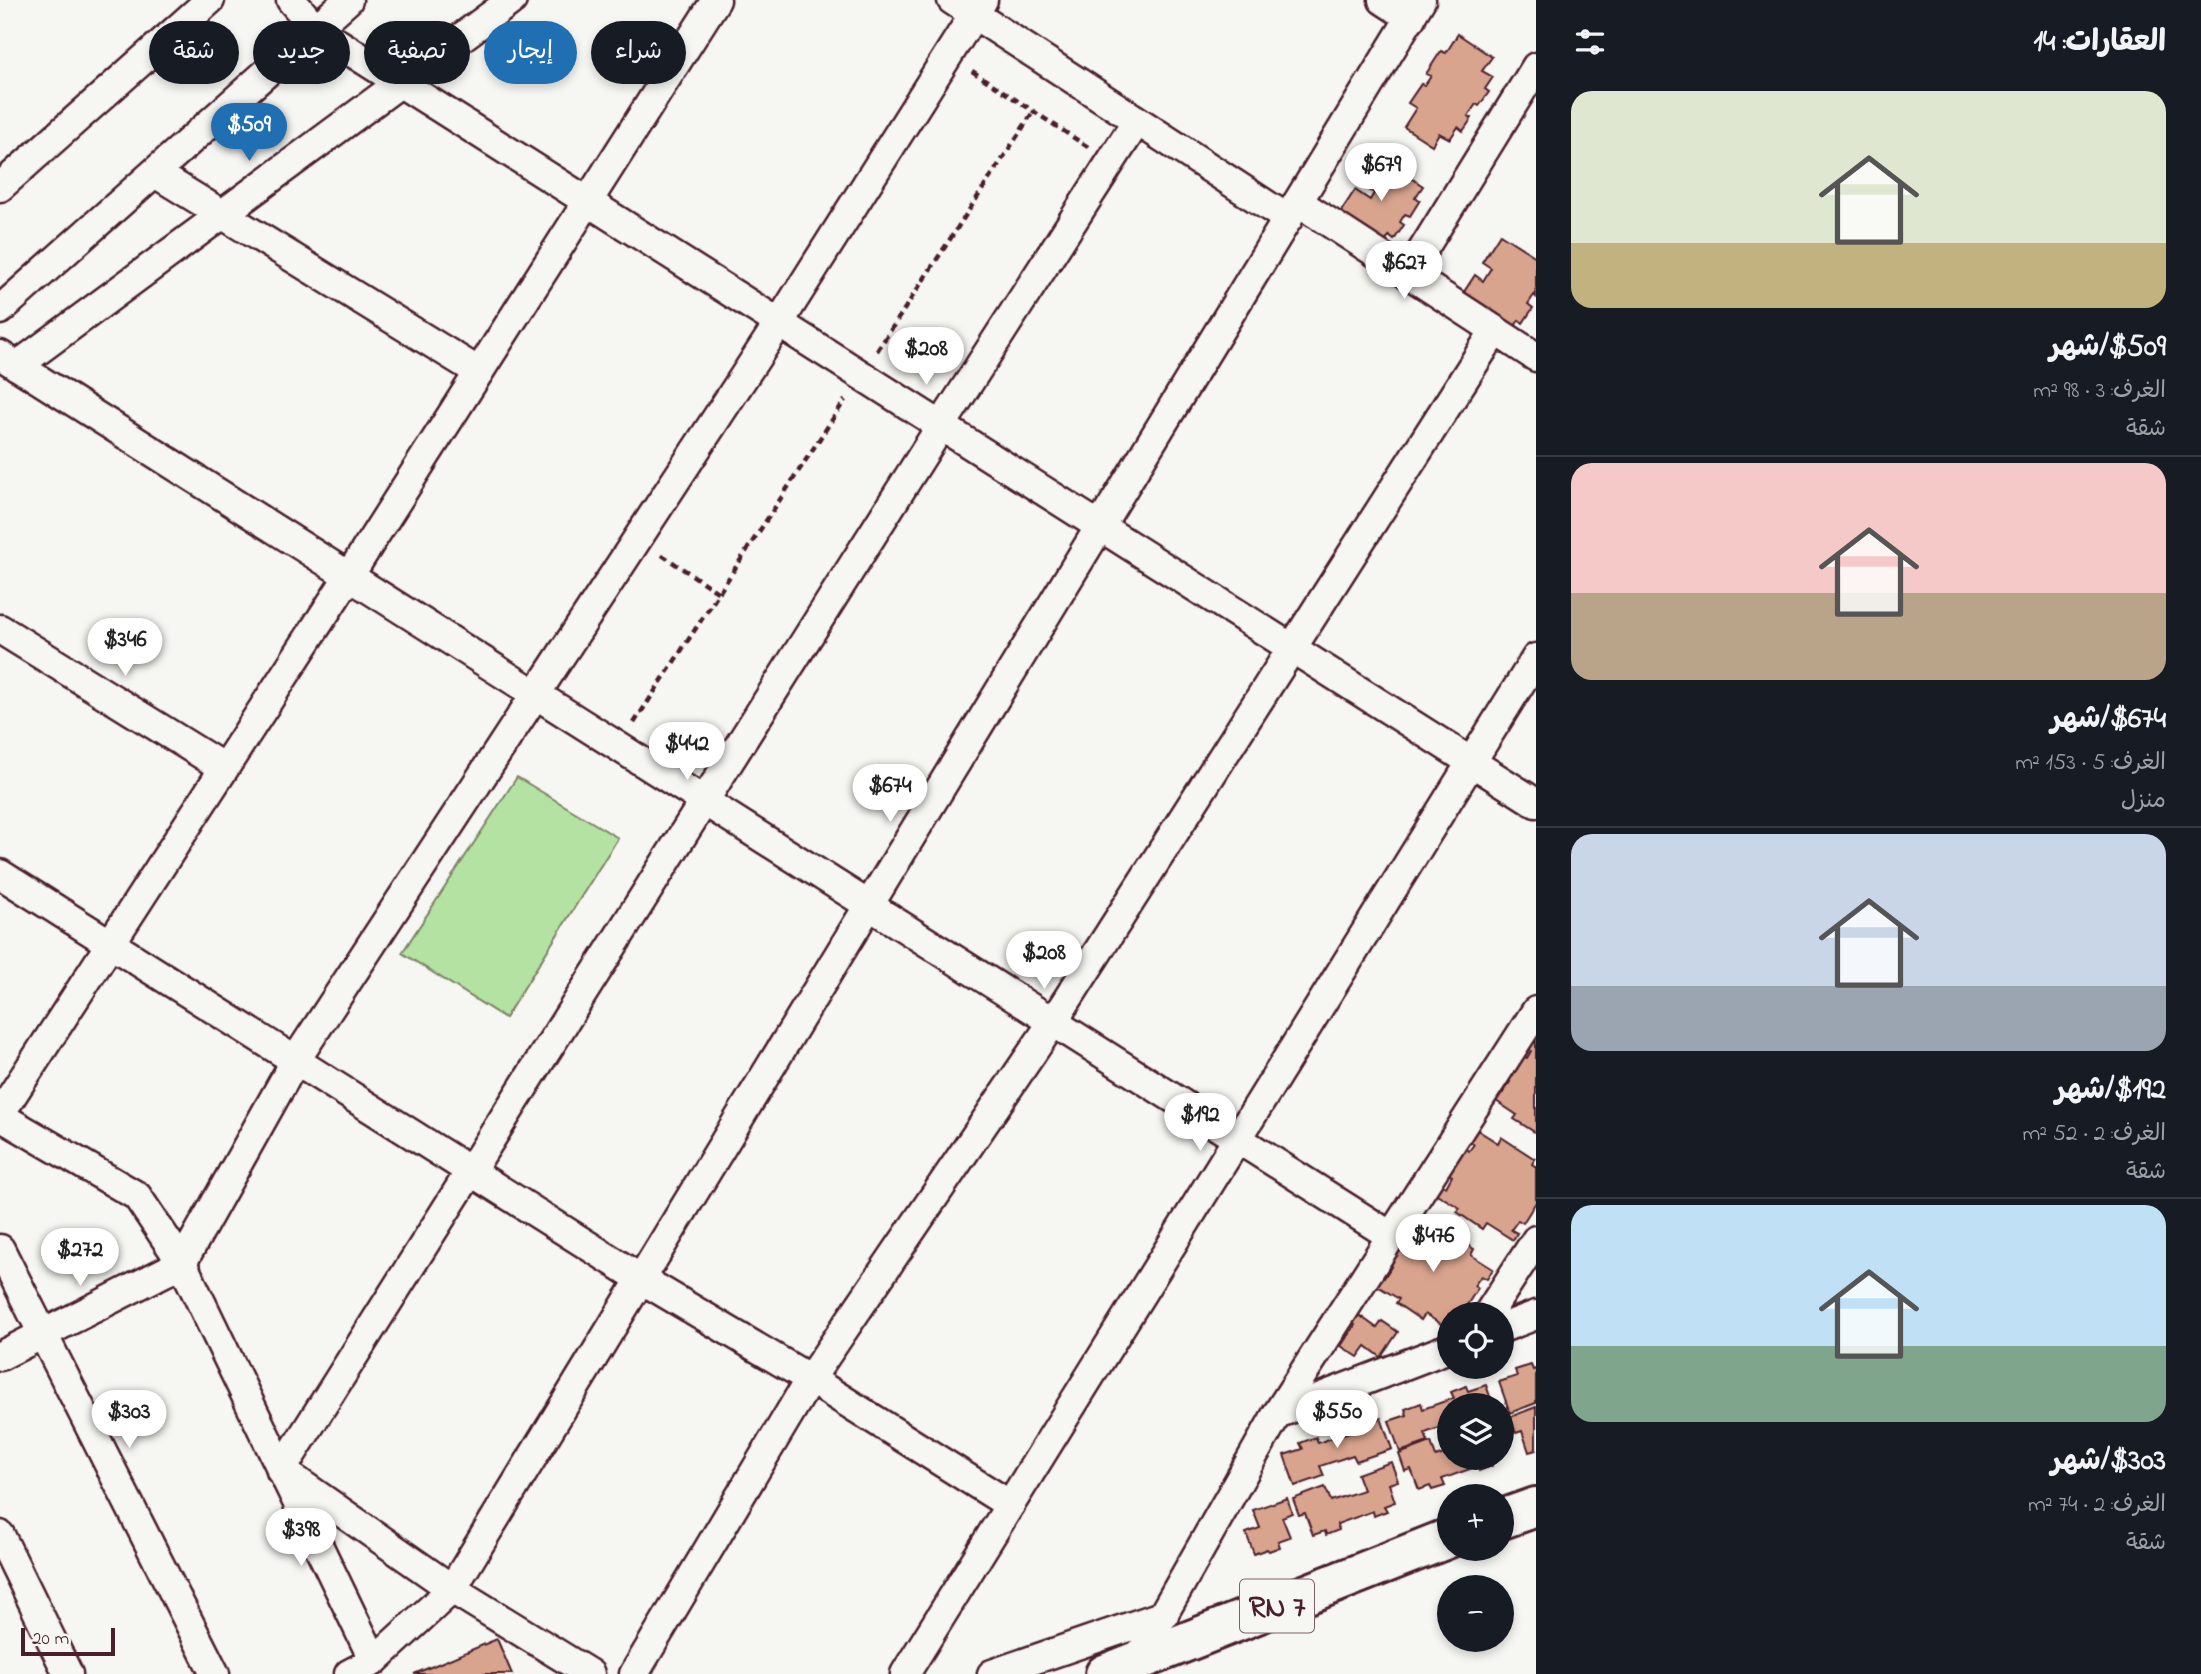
<!DOCTYPE html>
<html lang="ar">
<meta charset="utf-8">
<style>
:root{--surface:#171b24;--page:#20242c;--text:#f1f3f6;--muted:#9ea1a6;--line:#363941;--accent:#1f6fb2}
body{margin:0;font-family:"Indie Flower","Playpen Sans Arabic",sans-serif;background:var(--page);color:var(--text);direction:rtl;height:100vh;display:flex;flex-direction:column;font-size:26px;white-space:nowrap}
*{box-sizing:border-box;margin:0}
p{font-size:23px;color:var(--muted)}
.icon{flex:none;width:38px;height:38px;fill:none;stroke:currentColor;stroke-width:2;stroke-linecap:round;stroke-linejoin:round}
.map{position:relative;flex:1;overflow:hidden;direction:ltr}
.sheet{display:flex;flex-direction:column;background:var(--surface);width:665px}
.sheet>*{flex:none}
.banner{position:absolute;left:21px;top:21px;width:665px;height:63px;direction:rtl;display:flex;gap:14px}
.controls{position:absolute;left:1437px;top:1302px;display:grid;gap:14px}
.controls a{display:grid;place-items:center;width:77px;height:77px;border-radius:50%;background:var(--surface);box-shadow:0 4px 10px #0003;font-size:35px}
.scale{position:absolute;left:21px;bottom:18px;width:94px;box-sizing:border-box;padding-left:7px;border:4px solid #4a1f2b;border-top:0;font-size:19px;line-height:24px;white-space:nowrap;color:#4a1f2b;-webkit-text-stroke:5px #f6f6f2;paint-order:stroke}
.price{position:absolute;translate:-50% -60px;padding:0 16px;border-radius:24px;background:#fff;color:#222;font-size:23px;line-height:46px;filter:drop-shadow(0 2px 4px #0008)}
.price::after{content:'';position:absolute;left:50%;top:42px;width:21px;height:16px;margin-left:-10px;background:inherit;clip-path:polygon(0 0,100% 0,50% 100%)}
.price.current{background:var(--accent);color:#fff}
ul{padding:0;list-style:none}
li{display:grid;align-content:center;gap:14px;height:371px;padding:0 35px}
li+li{border-top:2px solid var(--line)}
li span{display:grid;place-items:center;height:217px;border-radius:21px;color:#555}
li>.icon{margin-inline-start:auto}
span .icon{width:126px;height:126px;fill:#fffc;stroke-width:1}
li b{font-size:30px}
h2{display:flex;justify-content:space-between;align-items:center;height:84px;padding:0 35px;font-size:30px}
.tag{padding:0 24px;border-radius:32px;background:var(--surface);box-shadow:0 4px 10px #0003;font-size:24px;line-height:63px}
.tag.current{background:var(--accent);color:#fff}
main{display:flex;flex:1;min-height:0}
.map>svg:first-child{display:block}
</style>
<main>
<section class="sheet">
<h2>العقارات: 14<svg class="icon" aria-label="filters" viewBox="0 0 24 24"><path d="M4 7h16M4 17h16"/><circle cx="9" cy="7" r="2"/><circle cx="15" cy="17" r="2"/></svg></h2>
<ul>
<li><span style="background:linear-gradient(#dfe7d0 70%,#c2b280 0)"><svg class="icon" aria-label="home" viewBox="0 0 24 24"><path d="M3 11l9-7 9 7M6 9v11h12V9"/></svg></span><div><b>$509/شهر</b><p>الغرف: 3 · 98 m²</p><p>شقة</p></div></li>
<li><span style="background:linear-gradient(#f6c9c9 60%,#b9a48a 0)"><svg class="icon" aria-label="home" viewBox="0 0 24 24"><path d="M3 11l9-7 9 7M6 9v11h12V9"/></svg></span><div><b>$674/شهر</b><p>الغرف: 5 · 153 m²</p><p>منزل</p></div></li>
<li><span style="background:linear-gradient(#c9d6e8 70%,#9aa5b1 0)"><svg class="icon" aria-label="home" viewBox="0 0 24 24"><path d="M3 11l9-7 9 7M6 9v11h12V9"/></svg></span><div><b>$192/شهر</b><p>الغرف: 2 · 52 m²</p><p>شقة</p></div></li>
<li><span style="background:linear-gradient(#bfe0f5 65%,#7fa58c 0)"><svg class="icon" aria-label="home" viewBox="0 0 24 24"><path d="M3 11l9-7 9 7M6 9v11h12V9"/></svg></span><div><b>$303/شهر</b><p>الغرف: 2 · 74 m²</p><p>شقة</p></div></li>
</ul>
</section>
<div class="map">
<svg width="1536" height="1674" viewBox="0 0 1536 1674">
<rect width="100%" height="100%" fill="#f6f6f2"/>
<filter id="ink" filterUnits="userSpaceOnUse"><feTurbulence type="fractalNoise" baseFrequency=".0143" numOctaves="2"/><feDisplacementMap in="SourceGraphic" scale="14" xChannelSelector="R" yChannelSelector="G"/><feConvolveMatrix kernelMatrix="1 2 1 2 8 2 1 2 1" color-interpolation-filters="sRGB"/></filter>
<g filter="url(#ink)">
<path fill="#b3e2a2" stroke="#7e8066" stroke-width="2" d="M517 777 618 838 505 1018 402 953Z"/>
<g fill="#d9a48e" stroke="#4a1f2b" stroke-width="2">
<path d="M1458 34 1492 57 1482 71 1493 77 1485 89 1489 92 1479 106 1476 104 1468 116 1472 118 1463 131 1458 127 1450 139 1439 133 1432 145 1404 127 1416 108 1408 103 1421 84 1425 85 1431 76 1426 74 1441 51 1446 53Z"/>
<path d="M1376 155 1423 186 1415 198 1420 200 1410 216 1405 214 1400 222 1404 225 1394 240 1389 236 1382 248 1336 219 1355 190 1370 200 1374 193 1358 183Z"/>
<path d="M1500 234 1536 257V297L1534 295 1528 304 1533 308 1523 323 1519 320 1510 334 1458 301 1475 275 1483 281 1491 268 1482 262Z"/>
<path d="M1532 1035 1536 1037V1133L1514 1119 1517 1115 1493 1099 1498 1091 1503 1093 1510 1082 1506 1080 1521 1055 1527 1058 1531 1051 1524 1046Z"/>
<path d="M1474 1128 1498 1143 1501 1137 1535 1159 1532 1164 1536 1167V1202L1523 1223 1518 1220 1511 1230 1517 1233 1513 1240 1486 1223 1482 1229 1457 1212 1460 1208 1435 1193 1441 1184 1446 1187 1452 1176 1448 1174 1464 1148 1469 1151 1474 1144 1467 1139Z"/>
<path d="M1413 1219 1436 1234 1440 1228 1474 1249 1471 1255 1493 1269 1487 1279 1481 1276 1474 1286 1478 1288 1461 1314 1457 1311 1455 1314H1449V1329L1425 1314 1421 1320 1396 1303 1399 1299 1374 1284 1380 1275 1384 1278 1391 1267 1387 1265 1403 1239 1408 1242 1413 1235 1406 1230Z"/>
<path d="M1356 1313 1377 1328 1382 1321 1398 1332 1381 1357 1366 1346 1358 1357 1341 1346 1355 1325 1350 1321Z"/>
<path d="M1531 1365 1533 1370 1536 1369V1403L1510 1413 1499 1382 1517 1376 1515 1370Z"/>
<path d="M1486 1385 1493 1405H1449V1424L1425 1433 1428 1442 1400 1452 1389 1421 1407 1415 1405 1409 1421 1403 1423 1409 1454 1398 1451 1392 1466 1386 1468 1391Z"/>
<path d="M1536 1407V1450L1529 1452 1522 1431 1516 1433 1510 1417Z"/>
<path d="M1381 1418 1392 1449 1356 1461 1353 1455 1320 1466 1324 1476 1295 1486 1284 1455 1303 1449 1300 1443 1316 1437 1318 1443 1349 1432 1346 1425 1362 1420 1363 1425Z"/>
<path d="M1431 1442 1436 1457 1449 1452V1458H1498L1490 1461 1492 1466 1479 1471 1478 1466 1442 1479 1445 1486 1432 1490 1430 1486 1419 1490 1411 1469 1405 1471 1399 1454Z"/>
<path d="M1391 1462 1398 1481 1389 1484 1395 1502 1384 1506 1387 1511 1374 1516 1373 1511 1337 1524 1339 1530 1326 1535 1325 1531 1313 1535 1305 1513 1299 1515 1293 1499 1325 1487 1331 1501 1363 1490 1357 1474Z"/>
<path d="M1287 1498 1292 1513 1282 1517 1290 1537 1278 1541 1280 1547 1269 1551 1267 1549 1254 1554 1246 1533 1260 1528 1253 1510Z"/>
<path d="M497 1639 512 1674H414Z"/>
</g>
<g fill="none" stroke-linecap="round" stroke-linejoin="round">
<g stroke="#4a1f2b" stroke-width="33">
<g id="minor">
<path d="M291 0 317 30 1536 803"/>
<path d="M952 0 1288 219"/>
<path d="M1383 0 1411 18"/>
<path d="M155 173 479 372"/>
<path d="M0 187 210 0"/>
<path d="M1298 202 1536 357"/>
<path d="M1408 274 1536 67"/>
<path d="M0 310 348 0"/>
<path d="M0 355 1391 1236"/>
<path d="M17 366 512 0"/>
<path d="M0 629 224 768"/>
<path d="M0 874 641 1279 810 1379 1010 1505"/>
<path d="M0 1114 349 576 716 0"/>
<path d="M0 1116 137 1196 182 1263 374 1661 349 1674"/>
<path d="M0 1249 215 1674"/>
<path d="M1488 1314 1536 1240"/>
<path d="M1502 1328 1536 1315"/>
<path d="M0 1356 182 1263 295 1061 779 323 983 0"/>
<path d="M1277 1414 1449 1348"/>
<path d="M281 1471 941 426 1137 121"/>
<path d="M284 1472 452 1589 590 1674"/>
<path d="M0 1535 68 1674"/>
<path d="M374 1661 452 1589 1421 0"/>
<path d="M1135 1664 1277 1414 1536 1011"/>
<path d="M634 1674 810 1379 1053 1022 1494 332"/>
<path d="M905 1674 1536 658"/>
<path d="M992 1674 1164 1615"/>
</g>
</g>
<g stroke="#4a1f2b" stroke-width="44">
<g id="primary">
<path d="M1502 1519 1536 1507"/>
<path d="M1105 1674 1449 1538"/>
</g>
</g>
<g stroke="#4a1f2b" stroke-width="4.5" stroke-dasharray="7 5" stroke-linecap="butt">
<path d="M972 71 1088 147"/>
<path d="M877 351 1033 112"/>
<path d="M662 555 719 593"/>
<path d="M634 723 845 400"/>
</g>
<use href="#minor" stroke="#f6f6f2" stroke-width="28"/>
<use href="#primary" stroke="#f6f6f2" stroke-width="38"/>
</g>
</g>
<g text-anchor="middle" stroke-width="5" stroke-linejoin="round" paint-order="stroke">
<rect fill="#f6f6f2" stroke="#7e6067" stroke-width="2" x="1240" y="1579.5" width="74" height="53" rx="5"/>
<g font-size="30" font-weight="bold" fill="#4a1f2b">
<text x="1277" y="1616">RN 7</text>
</g>
</g>
</svg>
<div class="controls">
<a><svg class="icon" aria-label="locate" viewBox="0 0 24 24"><circle cx="12" cy="12" r="6"/><path d="M12 2v4M12 18v4M2 12h4M18 12h4"/></svg></a>
<a><svg class="icon" aria-label="layers" viewBox="0 0 24 24"><path d="M12 4l9 5-9 5-9-5zM3 14l9 5 9-5"/></svg></a>
<a>+</a>
<a>−</a>
</div>
<div class="scale">20 m</div>
<b class="price current" style="left:249px;top:163px">$509</b>
<b class="price" style="left:1381px;top:203px">$679</b>
<b class="price" style="left:1404px;top:301px">$627</b>
<b class="price" style="left:926px;top:387px">$208</b>
<b class="price" style="left:125px;top:678px">$346</b>
<b class="price" style="left:687px;top:782px">$442</b>
<b class="price" style="left:890px;top:824px">$674</b>
<b class="price" style="left:1044px;top:991px">$208</b>
<b class="price" style="left:1200px;top:1153px">$192</b>
<b class="price" style="left:1433px;top:1274px">$476</b>
<b class="price" style="left:80px;top:1288px">$272</b>
<b class="price" style="left:129px;top:1450px">$303</b>
<b class="price" style="left:1337px;top:1450px">$550</b>
<b class="price" style="left:301px;top:1568px">$398</b>
<div class="banner">
<a class="tag">شراء</a>
<a class="tag current">إيجار</a>
<a class="tag">تصفية</a>
<a class="tag">جديد</a>
<a class="tag">شقة</a>
</div>
</div>
</main>
